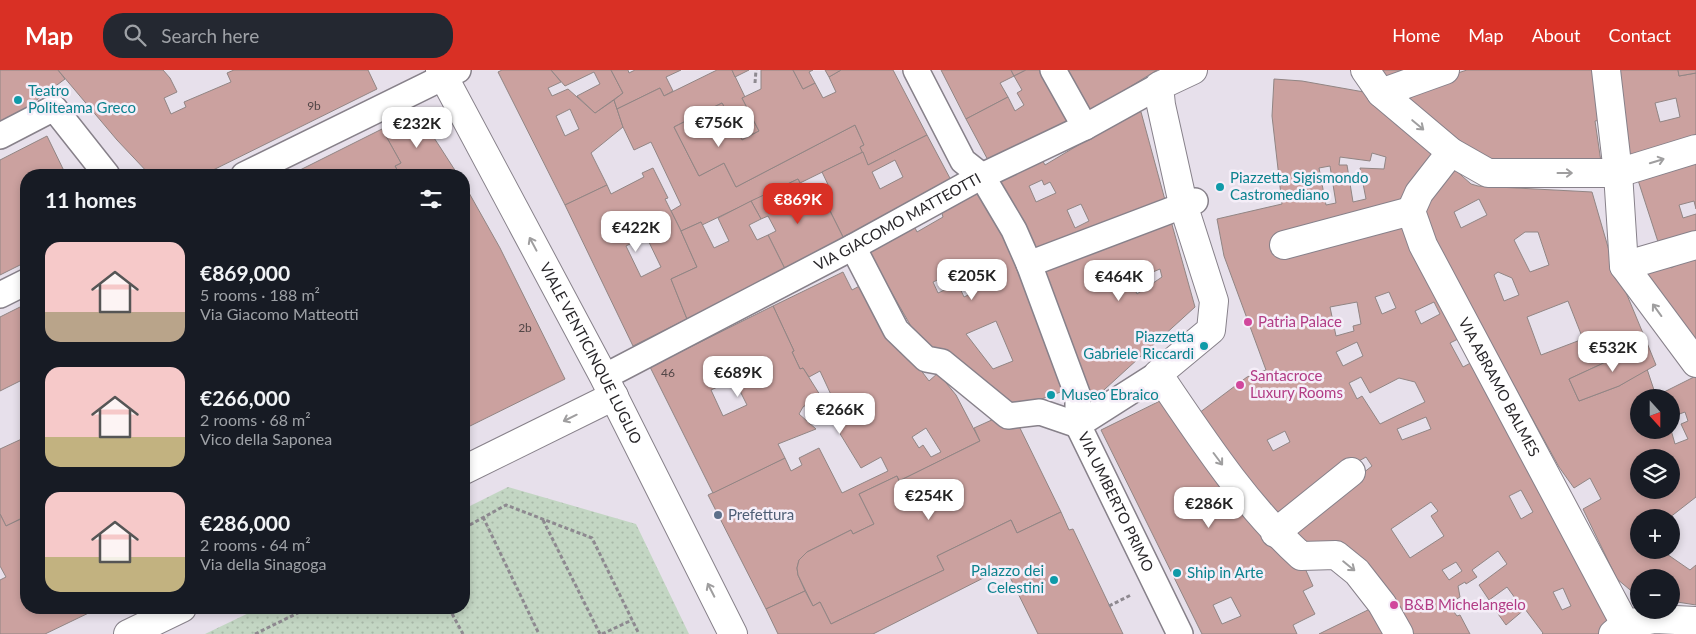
<!DOCTYPE html>
<meta charset="utf-8">
<style>
:root{--surface:#171b24;--page:#242831;--text:#f1f3f6;--muted:#9ea1a6;--accent:#d93025}
body{margin:0;font-family:Lato,sans-serif;background:var(--page);color:var(--text);height:100vh;display:flex;flex-direction:column;font-size:19px;white-space:nowrap}
*{box-sizing:border-box;margin:0}
p{font-size:16px;color:var(--muted)}
.icon{flex:none;width:28px;height:28px;fill:none;stroke:currentColor;stroke-width:2;stroke-linecap:round;stroke-linejoin:round}
.map{position:relative;flex:1;overflow:hidden}
.panel{position:absolute;left:20px;top:99px;width:450px;height:445px;display:flex;flex-direction:column;background:var(--surface);border-radius:20px;box-shadow:0 2px 8px #0003}
.panel>*{flex:none}
.needle{width:32px;rotate:159deg}
.controls{position:absolute;left:1630px;top:319px;display:grid;gap:10px}
.controls a{display:grid;place-items:center;width:50px;height:50px;border-radius:50%;background:var(--surface);box-shadow:0 2px 8px #0003;font-size:25px}
.price{position:absolute;translate:-50% -42px;padding:0 11px;border-radius:10px;background:#fff;color:#222;font-size:16px;line-height:32px;filter:drop-shadow(0 1px 2px #0008)}
.price::after{content:'';position:absolute;left:50%;top:30px;width:15px;height:11px;margin-left:-8px;background:inherit;clip-path:polygon(0 0,100% 0,50% 100%)}
.price.on{background:var(--accent);color:#fff}
ul{padding:0;list-style:none}
li{display:flex;align-items:center;gap:15px;height:125px;padding:0 25px}
li span{display:grid;place-items:center;flex:none;width:140px;height:100px;border-radius:15px;color:#555}
li>.icon{margin-inline-start:auto}
span .icon{width:60px;height:60px;fill:#fffc;stroke-width:1}
li b{font-size:21px}
h2{display:flex;justify-content:space-between;align-items:center;height:60px;padding:0 25px;font-size:21px}
header{display:flex;align-items:center;gap:30px;box-sizing:border-box;height:70px;padding:0 25px;background:var(--accent);color:#fff}
header strong{font-size:24px}
nav{display:flex;gap:28px;margin-inline-start:auto;font-size:18px}
.search{width:350px;height:45px;background:var(--page);display:flex;align-items:center;gap:12px;box-sizing:border-box;padding:0 18px;border-radius:20px;color:var(--muted);font-size:19px}
.map>svg:first-child{display:block}
</style>
<header>
<strong>Map</strong>
<div class="search"><svg class="icon" aria-label="search" viewBox="0 0 24 24"><circle cx="10" cy="10" r="6"/><path d="M15 15l6 6"/></svg>Search here</div>
<nav><a>Home</a><a>Map</a><a>About</a><a>Contact</a></nav>
</header>
<div class="map">
<svg width="1696" height="564" viewBox="0 0 1696 564">
<defs>
<pattern id="green-dots" width="8" height="8" patternUnits="userSpaceOnUse" patternTransform="scale(1.25)"><rect width="8" height="8" fill="#c3d6c3"/><path d="M2 2h.1M6 6h.1" fill="none" stroke="#a8b8a8" stroke-width="1.8" stroke-linecap="round"/></pattern>
</defs>
<rect width="100%" height="100%" fill="#e7e0eb"/>
<path fill="url(#green-dots)" d="M508 417 636 454 689 564H205L259 538H464V439Z"/>
<g fill="#cba19f" stroke="#918584" fill-rule="evenodd">
<path d="M0 0H58L65 9 7 52 0 55Z"/>
<path d="M58 0H163L170 8 177 22 164 28 171 44 186 37 184 32 231 12 227 3 234 0H368L377 19 203 105H150L117 70Z"/>
<path d="M502 0H551L561 12 548 18 552 26 568 19 595 43 614 30 623 57 591 83 607 115 565 135 498 2ZM570 39 579 59 565 66 556 46Z"/>
<path d="M551 0H611L623 23 595 43 577 26 600 14 594 2 565 16Z"/>
<path d="M611 0H628L629 3 635 0H681L666 7 673 21 664 26 660 18 617 39 614 30 623 23Z"/>
<path d="M717 0H732L745 27 742 28 759 61 742 70 722 33 674 57 699 106 724 93 736 117 855 55 864 75 860 77 863 82 800 113 798 109 702 155 701 152 681 161 671 141 681 135 651 72 634 80 623 57 617 39 660 18 664 26Z"/>
<path d="M732 0H749L735 7Z"/>
<path d="M761 0H793L803 19 815 13 823 28 836 22 829 7 841 0H893L927 65 868 95 860 77 864 75 855 55 736 117 724 93 699 106 674 57 722 33 742 70 759 61 742 28 761 19Z"/>
<path d="M793 0H813L809 2 815 13 803 19Z"/>
<path d="M825 0H841L829 7Z"/>
<path d="M941 0H1011L1014 6 1000 13 1008 27 966 49Z"/>
<path d="M1011 0H1026L1014 6Z"/>
<path d="M1026 0H1044L1071 52 989 92 966 49 1008 27 1015 41 1024 35 1017 23 1022 20 1014 6Z"/>
<path d="M1062 0H1157L1088 43Z"/>
<path d="M1378 0H1410L1382 11Z"/>
<path d="M1467 0H1598L1606 49 1595 51 1601 92 1501 96 1468 79 1405 32 1436 10Z"/>
<path d="M1613 0H1678L1679 6 1696 3V72L1629 91ZM1676 28 1680 47 1660 52 1655 33Z"/>
<path d="M1678 0H1696V3L1679 6Z"/>
<path d="M1274 9 1302 11 1364 22 1443 85 1410 149 1466 265 1450 273 1463 297 1478 289 1611 552 1600 564H1542L1543 563 1525 539 1506 555 1496 541 1515 528 1507 517 1489 530 1479 515 1507 494 1498 481 1472 500 1477 507 1466 514 1465 512 1458 516 1460 527 1448 534 1457 546 1460 545 1470 564H1408L1389 532 1304 479 1288 462 1372 396 1366 387 1334 405 1278 450 1195 346 1247 307 1266 300 1224 186 1217 149 1282 134 1272 46ZM1372 83 1386 87 1384 99 1360 98 1366 129 1353 132 1347 95H1339L1340 87 1370 91ZM1330 96 1336 133 1326 135 1319 98ZM1389 222 1396 238 1382 244 1375 227ZM1357 232 1361 254 1353 256 1354 261 1336 266 1330 237ZM1434 232 1440 244 1421 254 1415 241ZM1357 272 1363 286 1343 296 1336 282ZM1361 307 1370 323 1399 308 1415 312 1425 332 1380 354 1362 326 1357 329 1349 313ZM1426 347 1431 359 1402 370 1397 359ZM1285 361 1290 372 1273 381 1267 370ZM1521 420 1533 442 1521 449 1509 426ZM1431 432 1438 441 1431 446 1444 466 1410 488 1391 459ZM1456 492 1462 501 1449 510 1442 500ZM1563 518 1571 536 1562 540 1553 522Z"/>
<path d="M1137 40 1141 42 1165 130 1035 187 997 111 1040 86 1045 95ZM1042 110 1044 115 1050 112 1056 123 1036 132 1029 116ZM1081 134 1089 151 1075 158 1067 140Z"/>
<path d="M417 42 440 77 458 105H400L395 96 401 93 382 59Z"/>
<path d="M382 59 401 93 395 96 400 105H290Z"/>
<path d="M927 65 952 112 845 171 823 127 832 123 822 102 863 82 868 95ZM895 90 903 107 880 119 872 102Z"/>
<path d="M47 66 66 105H26V192L0 205V90Z"/>
<path d="M1696 89V139L1694 131 1679 135 1683 148 1696 144V168L1660 178 1637 107Z"/>
<path d="M1452 97 1471 114 1478 116 1592 122 1610 184 1647 273 1569 309 1579 331 1619 316 1647 299 1656 326 1696 306V427L1669 448H1639V480H1661L1690 500 1696 495V535L1671 531V508H1639V525L1635 524 1617 509 1583 439 1601 429 1590 408 1574 418 1559 397 1427 158 1425 148 1428 132ZM1479 129 1487 145 1461 158 1454 142ZM1525 162H1538L1549 195 1530 202 1514 170ZM1498 202 1512 208 1519 225 1504 231 1494 205ZM1568 231 1583 269 1541 285 1527 247ZM1639 328H1671V347L1685 342 1688 351 1681 354 1688 369 1675 374 1671 360H1639ZM1639 388H1671V420H1663L1656 423 1654 420H1639Z"/>
<path d="M653 98 668 128 665 129 681 161 697 197 671 209 687 249 633 276 565 135 607 115 611 124 644 107 642 103ZM646 166 661 197 641 207 626 176Z"/>
<path d="M798 109 813 139 826 133 845 171 786 201 768 165 776 161 768 146 761 149 751 131Z"/>
<path d="M464 114 500 178 565 309 464 359Z"/>
<path d="M981 119 1016 179 1066 320 1011 340 933 279 912 258 866 178 913 154 917 162 943 147 941 140ZM973 202 981 219 964 227 958 214 938 223 933 212 953 203 956 210ZM996 251 1013 291 993 299 966 264Z"/>
<path d="M751 131 761 149 749 155 757 170 768 165 786 201 687 249 671 209 697 197 681 161 701 152 714 178 729 171 718 148Z"/>
<path d="M1171 151 1195 237 1094 329 1090 328 1040 199ZM1160 199 1162 207 1137 224 1131 211Z"/>
<path d="M1696 185V276L1641 201 1668 190 1671 198Z"/>
<path d="M843 202 852 220 867 212 892 262 929 311 938 303 956 325 980 371 899 411 897 406 859 424 874 454 853 464 851 460 807 482 799 490 797 498 798 505 805 521 766 539 708 425 785 388 791 401 802 395 799 388 819 378 842 423 888 401 881 387 861 398 831 349 840 344 820 301 809 307 803 298 800 299 792 282 794 281 773 236ZM926 358 941 382 931 387 923 375 919 378 912 367Z"/>
<path d="M26 234V308L0 321V247Z"/>
<path d="M773 236 794 281 792 282 800 299 803 298 820 325 803 337 799 344 816 359 778 374 785 388 713 423 650 297ZM734 309 747 335 723 346 711 320Z"/>
<path d="M1647 273 1656 295 1619 316 1579 331 1569 309Z"/>
<path d="M1166 328 1303 494 1313 516 1303 521 1315 544 1293 555 1297 564H1202L1101 360ZM1216 429 1223 443 1205 453 1198 439ZM1231 527 1241 546 1222 554 1213 535Z"/>
<path d="M994 349 1016 350 1061 442 1017 463 1011 450 937 486 944 500 831 554 820 532 813 536 798 505 797 498 799 490 807 482 851 460 853 464 874 454 859 424 897 406 899 411 980 371 974 358Z"/>
<path d="M26 367V446L6 456 0 444V379Z"/>
<path d="M1061 442 1069 460 1073 459 1123 564H1038L1005 497 873 564H778L766 539 805 521 813 536 820 532 831 554 944 500 937 486 1011 450 1017 463Z"/>
<path d="M0 444 6 456 23 448 26 453V538H99L45 564H0V510L6 507 0 496Z"/>
<path d="M1374 537 1391 564H1319Z"/>
</g>
<g fill="none" stroke-linecap="round" stroke-linejoin="round">
<g stroke="#87818a" stroke-width="28">
<g id="pedestrian">
<path id="s1" d="M916 0 963 91 982 106 1014 160 1029 194 1078 326V355L1180 564"/>
<path d="M1053 0 1085 57"/>
<path d="M0 66 54 38 107 105"/>
<path d="M244 105 458 0"/>
<path d="M853 177 896 260 926 289 942 292 1008 346 1040 342 1078 355"/>
<path d="M1029 194 1195 131"/>
<path d="M0 225 26 212"/>
<path id="s2" d="M604 307 853 177 982 106 1085 57 1159 16"/>
<path d="M1078 355 1158 304"/>
</g>
</g>
<g stroke="#87818a" stroke-width="30">
<g id="minor">
<path d="M1193 0 1159 16 1161 35 1183 134 1214 231 1211 260 1158 304C1201 367 1244 434 1301 486L1336 485 1357 502 1382 534 1399 564"/>
<path d="M1365 0 1381 23 1451 82 1488 103H1618L1696 79"/>
<path d="M1606 0 1618 103 1624 196 1696 293"/>
<path d="M1381 23 1445 0"/>
<path id="s3" d="M1451 82 1419 123 1411 141 1423 175 1625 554"/>
<path d="M1284 175 1411 141"/>
<path d="M1624 196 1696 175"/>
<path d="M464 400 614 326"/>
<path d="M1275 463 1351 402"/>
<path d="M128 564 182 538"/>
<path d="M1613 564 1625 554 1655 549 1696 551"/>
</g>
</g>
<g stroke="#87818a" stroke-width="30">
<g id="tertiary">
<path id="s4" d="M440 0 604 307 733 564"/>
</g>
</g>
<g stroke="#8e8990" stroke-width="3" stroke-dasharray="4 2.5" stroke-linecap="butt">
<path d="M755 13 756 0"/>
<path d="M483 447 539 564"/>
<path d="M543 450 600 564"/>
<path d="M464 458 506 435 592 468 639 564"/>
<path d="M1109 536 1131 525"/>
<path d="M449 538 463 564"/>
<path d="M255 564 308 538"/>
<path d="M602 564 632 550"/>
</g>
<use href="#pedestrian" stroke="#fff" stroke-width="25"/>
<use href="#minor" stroke="#fff" stroke-width="28"/>
<use href="#tertiary" stroke="#fff" stroke-width="28"/>
</g>
<defs><path id="oneway-shaft" d="M-6 0H5M1.5-3L5.5 0L1.5 3" fill="none" stroke-width="1.6" stroke-linecap="round" stroke-linejoin="round" transform="scale(1.25)"/></defs>
<g stroke="#9f9e9f">
<use href="#oneway-shaft" transform="translate(1418 55) rotate(40)"/>
<use href="#oneway-shaft" transform="translate(1657 91) rotate(-17)"/>
<use href="#oneway-shaft" transform="translate(1565 103)"/>
<use href="#oneway-shaft" transform="translate(533 174) rotate(-118)"/>
<use href="#oneway-shaft" transform="translate(1657 240) rotate(-126)"/>
<use href="#oneway-shaft" transform="translate(570 348) rotate(154)"/>
<use href="#oneway-shaft" transform="translate(1218 389) rotate(53)"/>
<use href="#oneway-shaft" transform="translate(1349 496) rotate(39)"/>
<use href="#oneway-shaft" transform="translate(711 520) rotate(-117)"/>
</g>
<g fill="#0f9aa8" stroke="#f5eef8" stroke-width="2">
<circle cx="18" cy="30" r="5"/>
<circle cx="1220" cy="117" r="5"/>
<circle cx="1204" cy="276" r="5"/>
<circle cx="1051" cy="325" r="5"/>
<circle cx="1177" cy="503" r="5"/>
<circle cx="1054" cy="510" r="5"/>
</g>
<g fill="#d1479c" stroke="#f5eef8" stroke-width="2">
<circle cx="1248" cy="252" r="5"/>
<circle cx="1240" cy="315" r="5"/>
<circle cx="1394" cy="535" r="5"/>
</g>
<circle fill="#5c6f8a" stroke="#f5eef8" stroke-width="2" cx="718" cy="445" r="5"/>
<g text-anchor="middle" stroke-width="5" stroke-linejoin="round" paint-order="stroke">
<g font-size="12" fill="#524647">
<text x="314" y="40">9b</text>
<text x="525" y="262">2b</text>
<text x="668" y="307">46</text>
</g>
<g font-size="15" fill="#0d838f" stroke="#f5eef8" text-anchor="start">
<text x="28" y="26">Teatro<tspan x="28" dy="17">Politeama Greco</tspan></text>
<text x="1230" y="113">Piazzetta Sigismondo<tspan x="1230" dy="17">Castromediano</tspan></text>
<text x="1194" y="272" text-anchor="end">Piazzetta<tspan x="1194" dy="17">Gabriele Riccardi</tspan></text>
<text x="1061" y="330">Museo Ebraico</text>
<text x="1044" y="506" text-anchor="end">Palazzo dei<tspan x="1044" dy="17">Celestini</tspan></text>
<text x="1187" y="508">Ship in Arte</text>
</g>
<g font-size="15" fill="#29272a" stroke="#f5eef8">
<text dy="5" stroke="none"><textPath href="#s2" startOffset="332">VIA GIACOMO MATTEOTTI</textPath></text>
<text dy="5" stroke="none"><textPath href="#s4" startOffset="321">VIALE VENTICINQUE LUGLIO</textPath></text>
<text dy="5" stroke="none"><textPath href="#s3" startOffset="269">VIA ABRAMO BALMES</textPath></text>
<text dy="5" stroke="none"><textPath href="#s1" startOffset="482">VIA UMBERTO PRIMO</textPath></text>
</g>
<g font-size="15" fill="#b23c85" stroke="#f5eef8" text-anchor="start">
<text x="1258" y="257">Patria Palace</text>
<text x="1250" y="311">Santacroce<tspan x="1250" dy="17">Luxury Rooms</tspan></text>
<text x="1404" y="540">B&amp;B Michelangelo</text>
</g>
<g font-size="15" fill="#4e5e75" stroke="#f5eef8" text-anchor="start">
<text x="728" y="450">Prefettura</text>
</g>
</g>
</svg>
<div class="controls">
<a><svg class="needle" viewBox="-14 -14 28 28"><path d="M0-13l5 13h-10z" fill="#e53935"/><path d="M0 13l5-13h-10z" fill="#9ea1a6"/></svg></a>
<a><svg class="icon" aria-label="layers" viewBox="0 0 24 24"><path d="M12 4l9 5-9 5-9-5zM3 14l9 5 9-5"/></svg></a>
<a>+</a>
<a>−</a>
</div>
<b class="price" style="left:719px;top:78px">€756K</b>
<b class="price" style="left:417px;top:79px">€232K</b>
<b class="price on" style="left:798px;top:155px">€869K</b>
<b class="price" style="left:636px;top:183px">€422K</b>
<b class="price" style="left:972px;top:231px">€205K</b>
<b class="price" style="left:1119px;top:232px">€464K</b>
<b class="price" style="left:1613px;top:303px">€532K</b>
<b class="price" style="left:738px;top:328px">€689K</b>
<b class="price" style="left:840px;top:365px">€266K</b>
<b class="price" style="left:929px;top:451px">€254K</b>
<b class="price" style="left:1209px;top:459px">€286K</b>
<section class="panel">
<h2>11 homes<svg class="icon" aria-label="filters" viewBox="0 0 24 24"><path d="M4 7h16M4 17h16"/><circle cx="9" cy="7" r="2"/><circle cx="15" cy="17" r="2"/></svg></h2>
<ul>
<li><span style="background:linear-gradient(#f6c9c9 70%,#b9a48a 0)"><svg class="icon" aria-label="home" viewBox="0 0 24 24"><path d="M3 11l9-7 9 7M6 9v11h12V9"/></svg></span><div><b>€869,000</b><p>5 rooms · 188 m²</p><p>Via Giacomo Matteotti</p></div></li>
<li><span style="background:linear-gradient(#f6c9c9 70%,#c2b280 0)"><svg class="icon" aria-label="home" viewBox="0 0 24 24"><path d="M3 11l9-7 9 7M6 9v11h12V9"/></svg></span><div><b>€266,000</b><p>2 rooms · 68 m²</p><p>Vico della Saponea</p></div></li>
<li><span style="background:linear-gradient(#f6c9c9 65%,#c2b280 0)"><svg class="icon" aria-label="home" viewBox="0 0 24 24"><path d="M3 11l9-7 9 7M6 9v11h12V9"/></svg></span><div><b>€286,000</b><p>2 rooms · 64 m²</p><p>Via della Sinagoga</p></div></li>
</ul>
</section>
</div>
